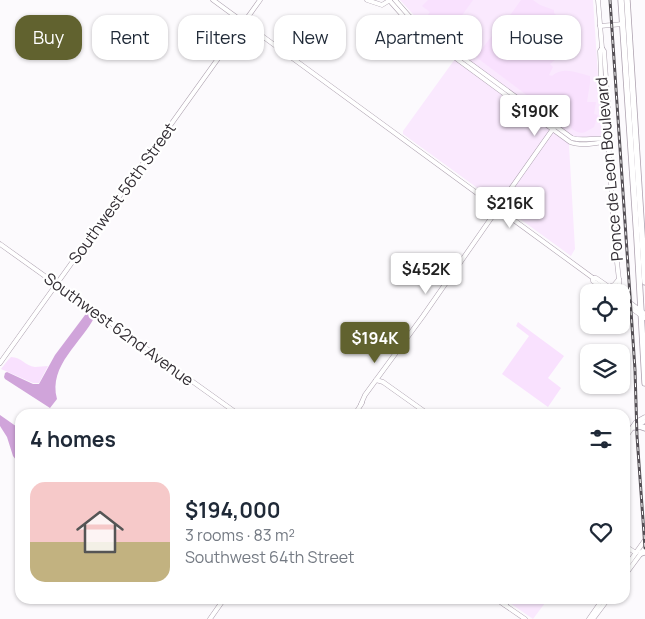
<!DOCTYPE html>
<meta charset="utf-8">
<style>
:root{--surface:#fff;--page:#f2f2f3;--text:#1f2937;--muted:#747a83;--line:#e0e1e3;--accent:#61622f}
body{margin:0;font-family:Manrope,sans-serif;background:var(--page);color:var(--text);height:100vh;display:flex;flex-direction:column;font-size:19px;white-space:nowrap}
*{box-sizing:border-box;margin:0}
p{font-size:16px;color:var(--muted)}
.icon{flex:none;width:28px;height:28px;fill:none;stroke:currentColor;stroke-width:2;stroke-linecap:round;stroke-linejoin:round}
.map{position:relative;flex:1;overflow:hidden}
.side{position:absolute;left:15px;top:409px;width:615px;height:195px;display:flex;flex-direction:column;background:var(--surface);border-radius:15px;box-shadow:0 1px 4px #0004}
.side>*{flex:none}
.guide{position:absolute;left:15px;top:15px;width:615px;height:45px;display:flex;gap:10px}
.fabs{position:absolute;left:580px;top:284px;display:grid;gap:10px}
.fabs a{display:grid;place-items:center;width:50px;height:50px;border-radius:10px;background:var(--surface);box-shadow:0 1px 4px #0004;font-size:25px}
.price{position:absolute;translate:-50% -42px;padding:0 11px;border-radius:5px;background:#fff;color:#222;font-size:16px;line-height:32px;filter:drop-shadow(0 1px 2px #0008)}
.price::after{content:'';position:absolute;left:50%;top:30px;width:15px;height:11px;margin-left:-8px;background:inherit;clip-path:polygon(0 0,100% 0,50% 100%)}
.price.on{background:var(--accent);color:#fff}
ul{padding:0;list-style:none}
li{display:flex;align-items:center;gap:15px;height:125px;padding:0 15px}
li+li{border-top:1px solid var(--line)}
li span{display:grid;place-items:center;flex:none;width:140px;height:100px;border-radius:15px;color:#555}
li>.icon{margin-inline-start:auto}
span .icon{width:60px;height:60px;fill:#fffc;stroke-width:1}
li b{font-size:21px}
h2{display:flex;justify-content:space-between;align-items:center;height:60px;padding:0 15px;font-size:21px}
.tag{padding:0 18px;border-radius:15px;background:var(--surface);box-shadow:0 1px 4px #0004;font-size:18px;line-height:45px}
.tag.on{background:var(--accent);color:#fff}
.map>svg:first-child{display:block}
</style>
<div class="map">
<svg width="645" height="619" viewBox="0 0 645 619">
<rect width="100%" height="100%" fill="#fcfafd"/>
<g fill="#fae9fe">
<path d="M400 0H593L602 136 580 138 575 137 569 145 575 249 571 256 403 134V131L460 52 421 23Z"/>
<path d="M504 599H539L545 603 533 619Z"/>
</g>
<g fill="#f9e1fe">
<path d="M428 0H473L455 25V27L445 41H444L422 24 430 12 422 6Z"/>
<path d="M521 0H533L540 5 554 10V13L560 19V56L550 64 553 67 549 75 552 76C563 66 577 73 590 76V83L587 102H596L594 114 598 115 594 127C584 133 581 136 571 128V126L559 120 540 107V105L476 57 502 22 504 24Z"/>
<path d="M518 322 564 356 548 378 561 388 548 407 502 374 529 336 516 326Z"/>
<path d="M11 357C22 357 25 366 35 367 39 367 44 366 48 366L39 383H33L1 369 8 360Z"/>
</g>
<g fill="#d0a4da">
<path d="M88 311H90L95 316C82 343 48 365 57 399L50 408 5 379 4 377 5 373 7 372 33 384H39L55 355Z"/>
<path d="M0 415 20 429V465L13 456 7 437 0 426Z"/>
</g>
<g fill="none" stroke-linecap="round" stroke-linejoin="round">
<g stroke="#aca0ae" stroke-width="5">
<g id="secondary">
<path d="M213 0 593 278V281L610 292"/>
<path d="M367 0 382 5 390 0"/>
<path d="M389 0 404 17 420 32 570 142C579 146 599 144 609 140"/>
<path d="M395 0 409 16 430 34 572 138C584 142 597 136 609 140"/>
<path d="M598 0 602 48 600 51C601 66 601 112 607 122L615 244 620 289 617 292"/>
<path d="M600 26 623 24"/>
<path d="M602 48 604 51 609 119 607 122"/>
<path d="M0 244 238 414"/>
<path d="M593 278H596L616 292"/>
<path d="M608 287 614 285 619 279"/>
<path d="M621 296 645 314"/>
<path d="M621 301 645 318"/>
<path d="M0 363 260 0"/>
<path d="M376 380 383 382 428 414"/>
<path d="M361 404 365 395 423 316 494 214 500 204 555 126"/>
<path d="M355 414 362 403"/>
<path d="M636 426 645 421"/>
<path d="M625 438 636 422 645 417"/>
<path d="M625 546 636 553"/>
<path d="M625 568 645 540"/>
<path d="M625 575 645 548"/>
<path d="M496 599 525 619"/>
<path d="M505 605 510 599"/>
<path d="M210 619 224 599"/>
<path d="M589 619 603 599"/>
<path d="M593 619 608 599"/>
</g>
</g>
<g stroke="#aca0ae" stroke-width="7">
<g id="highway">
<path d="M621 0 637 239 645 383"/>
<path d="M627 0 645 282"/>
<path d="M634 427 639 426 645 428"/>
<path d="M641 553 645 552"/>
</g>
</g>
<use href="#secondary" stroke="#fff" stroke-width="4"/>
<use href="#highway" stroke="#fff" stroke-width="5.5"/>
<g stroke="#544f55" stroke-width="3">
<path id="rail" d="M610 0 635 370 637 436 645 548"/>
</g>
<use href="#rail" stroke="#fff" stroke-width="1" stroke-dasharray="4" stroke-linecap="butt"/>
</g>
<g text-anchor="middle" stroke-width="4.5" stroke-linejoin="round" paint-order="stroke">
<g font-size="16" fill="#322d33" stroke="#fff">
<text transform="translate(609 169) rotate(-95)" y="6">Ponce de Leon Boulevard</text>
<text transform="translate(122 193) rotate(-54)" y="6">Southwest 56th Street</text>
<text transform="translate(119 329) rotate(36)" y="6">Southwest 62nd Avenue</text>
</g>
</g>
</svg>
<div class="fabs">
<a><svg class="icon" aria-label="locate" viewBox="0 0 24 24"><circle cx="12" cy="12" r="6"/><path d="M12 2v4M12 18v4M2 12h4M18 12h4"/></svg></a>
<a><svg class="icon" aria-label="layers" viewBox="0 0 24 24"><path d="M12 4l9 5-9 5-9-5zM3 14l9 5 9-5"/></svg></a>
</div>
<b class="price" style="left:535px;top:137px">$190K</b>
<b class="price" style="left:510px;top:229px">$216K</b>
<b class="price" style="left:426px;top:295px">$452K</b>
<b class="price on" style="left:375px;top:364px">$194K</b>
<div class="guide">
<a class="tag on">Buy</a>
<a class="tag">Rent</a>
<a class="tag">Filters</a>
<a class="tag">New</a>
<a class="tag">Apartment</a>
<a class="tag">House</a>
</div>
<section class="side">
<h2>4 homes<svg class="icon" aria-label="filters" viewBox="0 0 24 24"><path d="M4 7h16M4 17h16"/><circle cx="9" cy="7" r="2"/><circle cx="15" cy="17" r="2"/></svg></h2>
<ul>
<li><span style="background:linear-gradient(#f6c9c9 60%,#c2b280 0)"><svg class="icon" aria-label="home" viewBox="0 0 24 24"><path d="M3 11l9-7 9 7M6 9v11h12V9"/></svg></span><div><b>$194,000</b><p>3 rooms · 83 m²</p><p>Southwest 64th Street</p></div><svg class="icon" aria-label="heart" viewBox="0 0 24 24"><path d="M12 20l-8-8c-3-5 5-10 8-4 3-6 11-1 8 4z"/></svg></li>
</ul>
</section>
</div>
